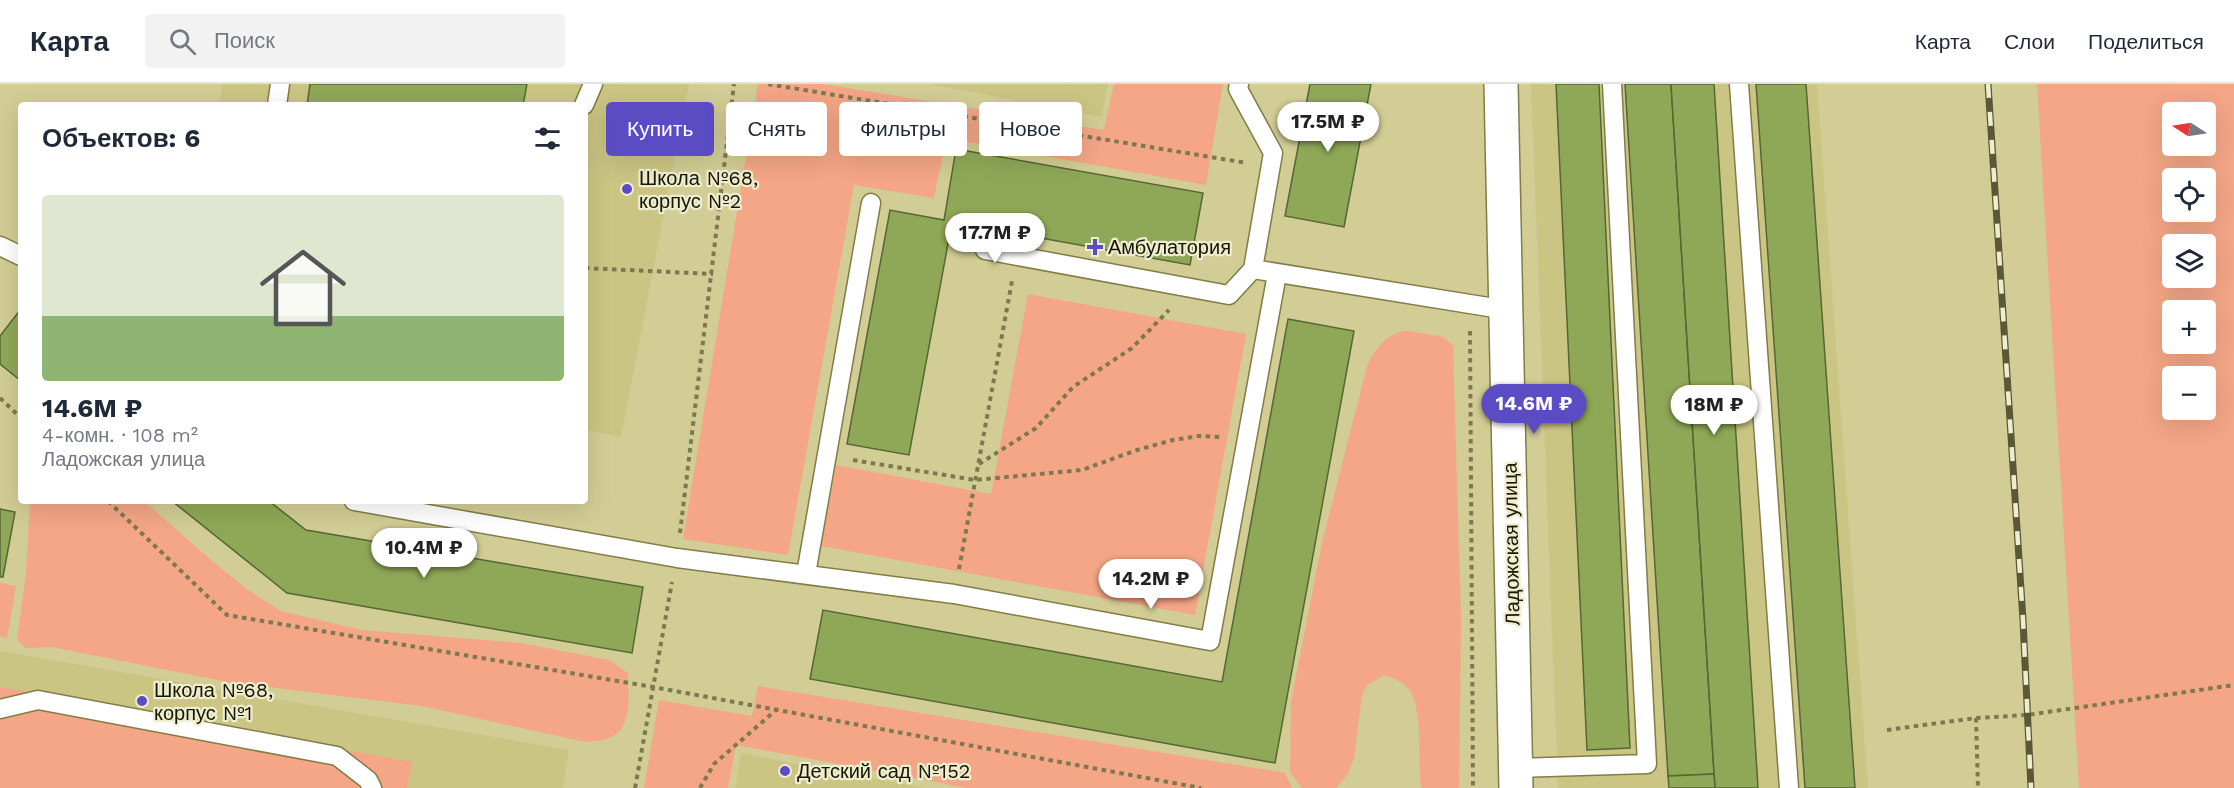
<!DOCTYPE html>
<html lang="ru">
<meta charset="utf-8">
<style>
:root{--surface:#fff;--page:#f2f2f3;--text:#1f2937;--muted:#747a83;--line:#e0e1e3;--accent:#5b4cc4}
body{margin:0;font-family:"Work Sans",sans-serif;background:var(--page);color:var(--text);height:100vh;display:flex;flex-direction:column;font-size:22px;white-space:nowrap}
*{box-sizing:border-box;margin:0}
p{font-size:20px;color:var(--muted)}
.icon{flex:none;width:33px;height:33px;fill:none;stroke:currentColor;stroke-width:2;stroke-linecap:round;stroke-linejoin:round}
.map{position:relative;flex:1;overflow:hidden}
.panel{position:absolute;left:18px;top:18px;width:570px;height:402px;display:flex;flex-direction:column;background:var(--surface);border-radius:6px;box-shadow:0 6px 24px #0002}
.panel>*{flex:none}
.guide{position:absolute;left:606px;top:18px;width:570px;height:54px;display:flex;gap:12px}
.needle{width:39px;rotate:282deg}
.tools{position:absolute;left:2162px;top:18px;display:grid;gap:12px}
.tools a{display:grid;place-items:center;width:54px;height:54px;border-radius:6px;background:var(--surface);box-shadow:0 6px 24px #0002;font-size:30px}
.price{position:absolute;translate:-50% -51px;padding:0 14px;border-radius:21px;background:#fff;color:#222;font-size:20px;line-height:39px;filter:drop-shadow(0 2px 3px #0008)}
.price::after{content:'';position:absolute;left:50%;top:36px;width:18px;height:14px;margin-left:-9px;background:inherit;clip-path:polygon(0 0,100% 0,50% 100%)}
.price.on{background:var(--accent);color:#fff}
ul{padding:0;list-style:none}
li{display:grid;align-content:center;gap:12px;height:318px;padding:0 24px}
li span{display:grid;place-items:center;height:186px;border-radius:6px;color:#555}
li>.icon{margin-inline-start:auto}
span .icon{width:108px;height:108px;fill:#fffc;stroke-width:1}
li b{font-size:26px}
h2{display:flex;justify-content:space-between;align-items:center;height:72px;padding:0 24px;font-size:26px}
.pill{padding:0 21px;border-radius:6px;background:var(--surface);box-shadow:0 6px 24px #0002;font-size:21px;line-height:54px}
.pill.on{background:var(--accent);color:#fff}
header{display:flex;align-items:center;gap:36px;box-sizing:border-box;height:84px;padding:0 30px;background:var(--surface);border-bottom:2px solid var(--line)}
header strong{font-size:28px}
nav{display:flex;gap:33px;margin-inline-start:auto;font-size:21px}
.search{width:420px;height:54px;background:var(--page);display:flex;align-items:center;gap:15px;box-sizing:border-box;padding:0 21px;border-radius:6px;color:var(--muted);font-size:22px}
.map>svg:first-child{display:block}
</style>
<header>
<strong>Карта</strong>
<div class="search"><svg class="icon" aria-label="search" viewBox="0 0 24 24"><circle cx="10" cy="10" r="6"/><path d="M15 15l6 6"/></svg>Поиск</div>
<nav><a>Карта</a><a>Слои</a><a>Поделиться</a></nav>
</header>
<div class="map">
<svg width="2234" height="704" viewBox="0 0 2234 704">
<rect width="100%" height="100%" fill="#d2cd94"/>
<g fill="#cbc584">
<path d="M223 0H689L621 353 585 346V21H219Z"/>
<path d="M929 0H1108L1102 33Z"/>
<path d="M1531 0H1817L1868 704H1558Z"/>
<path d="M0 567 569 666 563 704H0Z"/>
<path d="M741 669 923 704H735Z"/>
</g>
<g fill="#f4a686" fill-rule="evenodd">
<path d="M758 0H824L1104 46 1114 0H1223L1206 101 946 54 934 114 854 101 788 471 683 455Z"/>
<path d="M2037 0H2234V704H2079ZM2205 28V62H2172V28ZM2205 94V128H2172V94ZM2205 160V194H2172V160ZM2205 226V260H2172V226ZM2205 292V326H2172V292Z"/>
<path d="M1028 210 1246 250 1195 531 821 462 836 381 991 410Z"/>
<path d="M1408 247 1444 253 1453 262 1461 536 1459 704H1421C1418 681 1424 617 1406 602 1401 597 1391 594 1385 591L1367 601 1362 611 1354 674 1348 690 1336 704H1302L1290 688 1291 618 1322 459 1367 282C1375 265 1387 248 1408 247Z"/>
<path d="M30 417H144L211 476 248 506 281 527 361 546 521 559 609 576 628 589C628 611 634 644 609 654 603 657 592 657 585 658L422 622 228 598 52 563 26 564 17 556 26 490Z"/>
<path d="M0 499 16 502 7 554 0 552Z"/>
<path d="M758 602 1285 689 1292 704H967L736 661 728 704H644L659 616 752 632Z"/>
<path d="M0 603 412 678 407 704H0Z"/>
</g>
<g fill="#8fa857" stroke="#566634" stroke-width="1.5">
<path d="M310 0H527L523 21H307Z"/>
<path d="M1310 0H1371L1344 143 1285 132Z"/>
<path d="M1556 0H1599L1630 664 1587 666Z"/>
<path d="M1625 0H1671L1714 690 1668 692Z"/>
<path d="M1671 0H1714L1758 704H1715Z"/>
<path d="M1756 0H1806L1855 704H1805Z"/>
<path d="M956 65 1203 109 1190 181 952 138 909 371 847 360 890 126 944 136Z"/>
<path d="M21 225V297L0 280V252Z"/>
<path d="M1288 235 1354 247 1275 679 810 595 823 526 1222 598Z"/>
<path d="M172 417H269L306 446 643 503 632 569 287 509Z"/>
<path d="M0 425 15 428 3 493H0Z"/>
<path d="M1714 690 1715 704H1669L1668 692Z"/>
</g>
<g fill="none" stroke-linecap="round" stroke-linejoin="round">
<g stroke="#827c46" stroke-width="21">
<g id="lane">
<path d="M1239 0 1238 5 1273 69 1253 185 1507 226"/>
<path d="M1739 0 1789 704"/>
<path d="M277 21 280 0"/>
<path d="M584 21 593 0"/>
<path d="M0 162 21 172"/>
<path d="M985 166 1229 211 1253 185"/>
<path d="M354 417 677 474 954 510 1210 557 1277 190"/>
<path d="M806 490 871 119"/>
<path d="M0 625 38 616 337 672 368 696 372 704"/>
<path d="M1516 684 1647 680 1612 0"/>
</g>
</g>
<g stroke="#827c46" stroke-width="36">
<path id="street" d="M1501 0 1516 704"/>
</g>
<g stroke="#7c7850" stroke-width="4" stroke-dasharray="4.5 4.5" stroke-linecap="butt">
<path d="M768 0 1247 79"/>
<path d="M585 184 713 190"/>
<path d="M1470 247 1473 704"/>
<path d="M0 314 21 334"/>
<path d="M853 376 975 396 1082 386 1137 366 1173 356 1199 352 1222 353"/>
<path d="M979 380 1036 344 1073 303 1132 264 1169 226"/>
<path d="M108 417 227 531 653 603 1201 704"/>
<path d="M680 449 734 0"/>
<path d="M959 485 1012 197"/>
<path d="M1976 634 1978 704"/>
<path d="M1887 646 1976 634 2027 631 2234 601"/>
<path d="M635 704 672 498"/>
<path d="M700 704 714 680 776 626"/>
</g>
<use href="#lane" stroke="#fff" stroke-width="18"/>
<use href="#street" stroke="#fff" stroke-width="33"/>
<g stroke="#5c5837" stroke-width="7">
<path id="rail" d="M1988 0 2023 536 2031 704"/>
</g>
<use href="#rail" stroke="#efedd0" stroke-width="4.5" stroke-dasharray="14" stroke-linecap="butt"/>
</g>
<g fill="#5b4cc4" stroke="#efedd0" stroke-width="2">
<circle cx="627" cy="105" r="6"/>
<path d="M1092 154h6v6h6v6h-6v6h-6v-6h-6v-6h6z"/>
<circle cx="142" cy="617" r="6"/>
<circle cx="785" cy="687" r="6"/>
</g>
<g text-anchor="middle" stroke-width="4.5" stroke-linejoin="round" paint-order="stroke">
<g font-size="20" fill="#191602" stroke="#efedd0" text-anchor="start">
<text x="639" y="101">Школа №68,<tspan x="639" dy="23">корпус №2</tspan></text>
<text x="1108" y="170">Амбулатория</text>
<text x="154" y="613">Школа №68,<tspan x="154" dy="23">корпус №1</tspan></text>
<text x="797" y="694">Детский сад №152</text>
</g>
<g font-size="20" fill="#191602" stroke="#efedd0">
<text transform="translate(1511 460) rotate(-91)" y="7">Ладожская улица</text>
</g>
</g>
</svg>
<div class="tools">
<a><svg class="needle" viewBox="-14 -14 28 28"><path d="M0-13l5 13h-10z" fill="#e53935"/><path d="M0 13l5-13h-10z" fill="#747a83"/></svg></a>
<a><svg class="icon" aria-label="locate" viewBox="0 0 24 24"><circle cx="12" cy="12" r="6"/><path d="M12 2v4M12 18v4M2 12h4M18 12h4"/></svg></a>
<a><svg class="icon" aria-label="layers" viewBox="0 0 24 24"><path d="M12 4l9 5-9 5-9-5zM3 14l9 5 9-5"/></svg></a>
<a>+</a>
<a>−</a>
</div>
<b class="price" style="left:1328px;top:69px">17.5M ₽</b>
<b class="price" style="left:995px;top:180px">17.7M ₽</b>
<b class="price on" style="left:1534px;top:351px">14.6M ₽</b>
<b class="price" style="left:1714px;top:352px">18M ₽</b>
<b class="price" style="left:424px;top:495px">10.4M ₽</b>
<b class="price" style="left:1151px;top:526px">14.2M ₽</b>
<div class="guide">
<a class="pill on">Купить</a>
<a class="pill">Снять</a>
<a class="pill">Фильтры</a>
<a class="pill">Новое</a>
</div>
<section class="panel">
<h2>Объектов: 6<svg class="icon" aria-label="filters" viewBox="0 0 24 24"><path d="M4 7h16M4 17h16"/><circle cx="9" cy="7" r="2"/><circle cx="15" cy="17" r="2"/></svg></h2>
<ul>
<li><span style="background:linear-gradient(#dfe7d0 65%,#8fb573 0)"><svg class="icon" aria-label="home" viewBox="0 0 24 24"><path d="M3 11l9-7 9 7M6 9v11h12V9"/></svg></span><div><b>14.6M ₽</b><p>4-комн. · 108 m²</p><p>Ладожская улица</p></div></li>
</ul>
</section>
</div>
